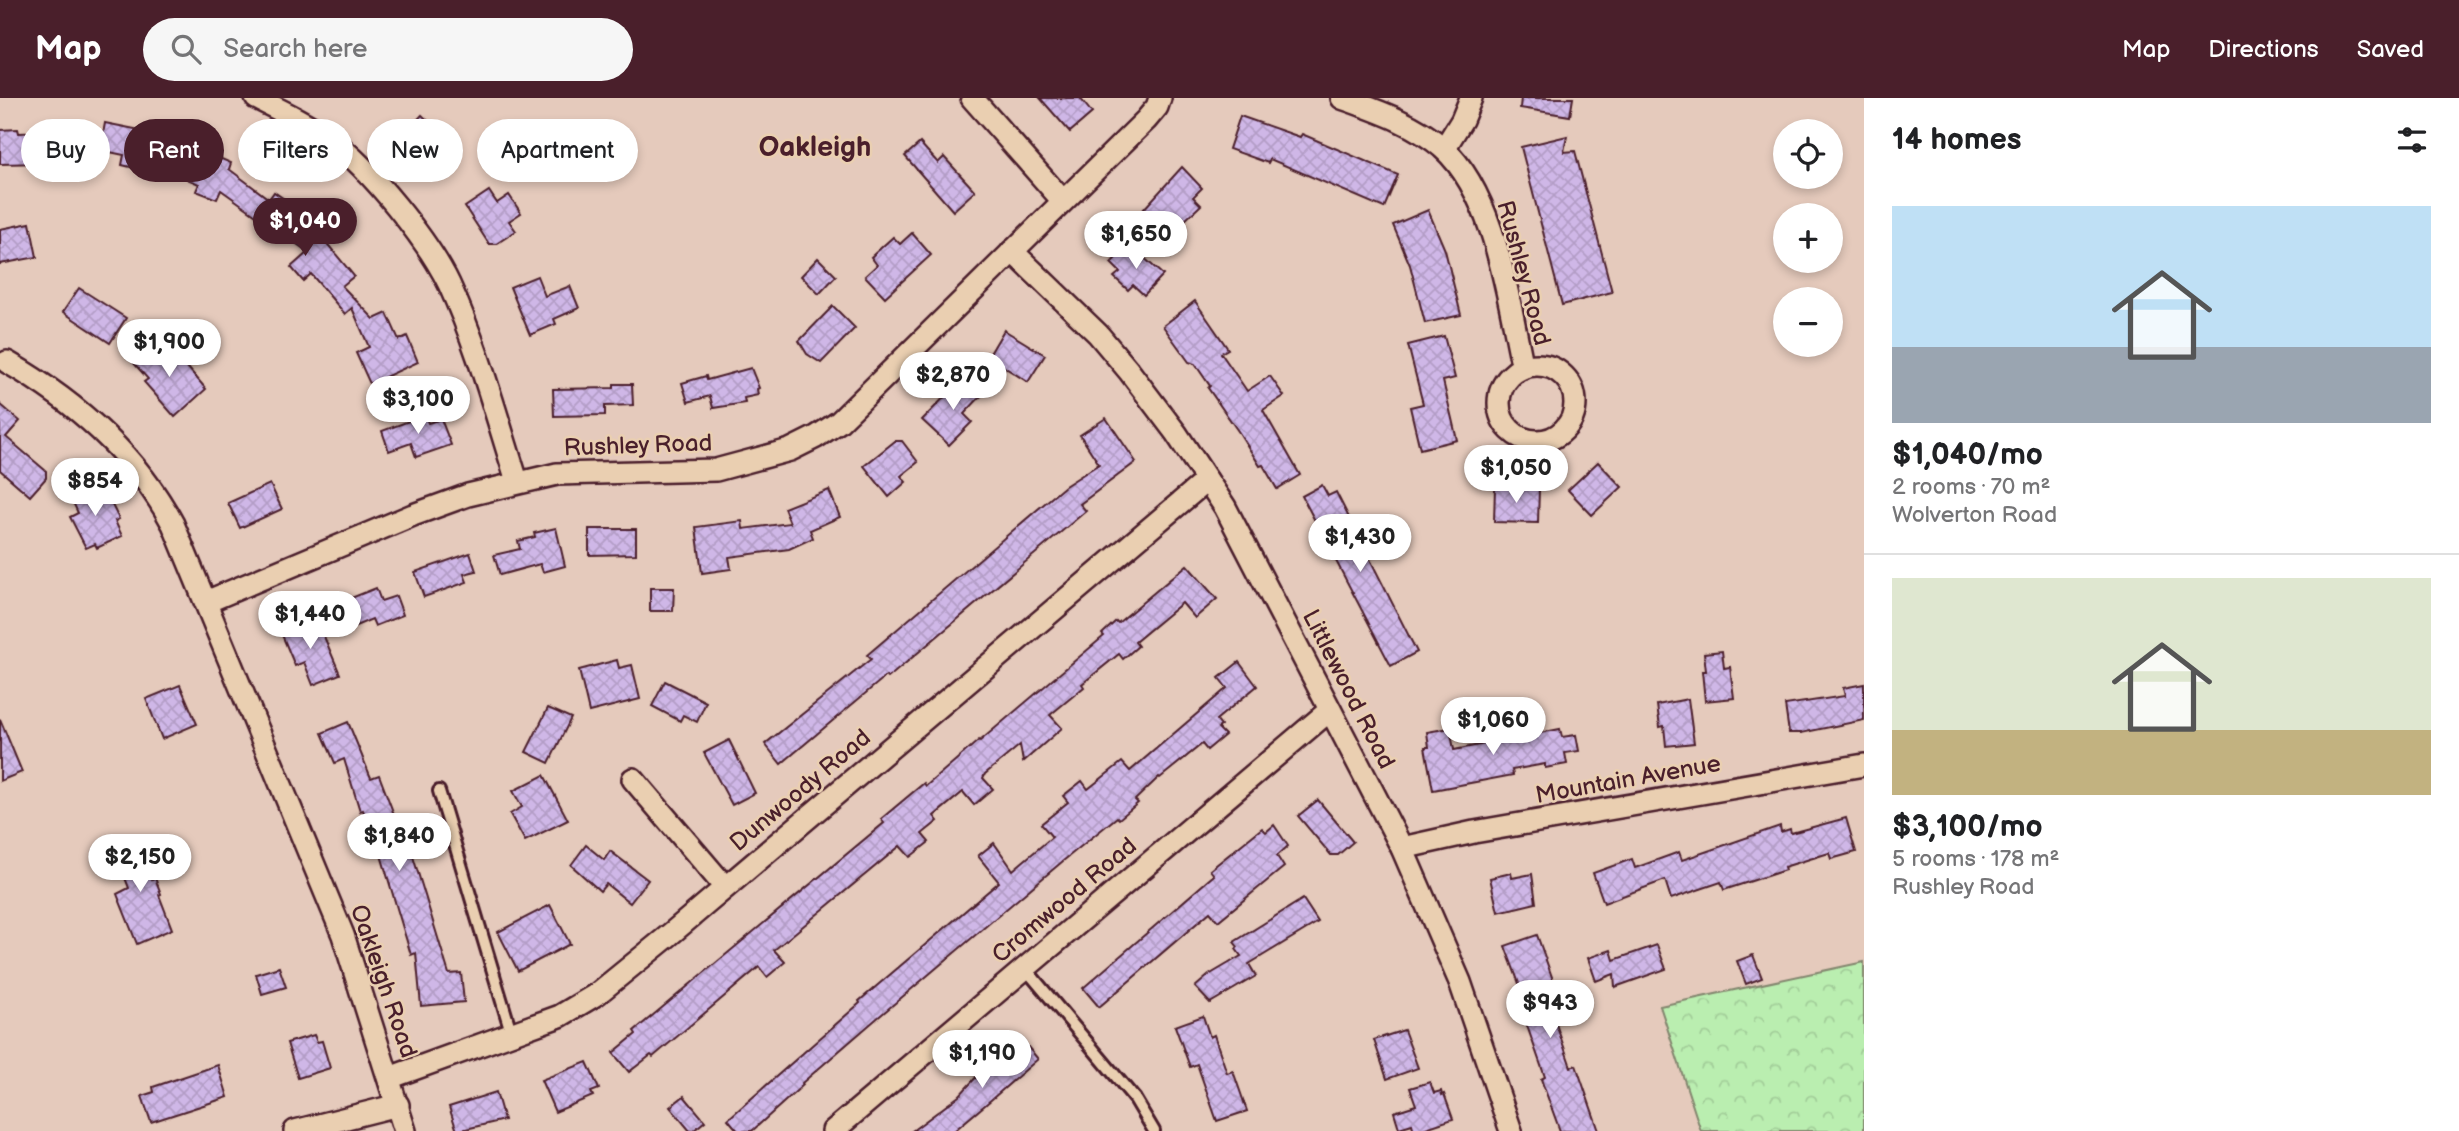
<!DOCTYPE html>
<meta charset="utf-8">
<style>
:root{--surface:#fff;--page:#f6f6f6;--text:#202124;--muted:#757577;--line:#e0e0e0;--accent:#4a1f2b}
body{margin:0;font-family:"Balsamiq Sans",sans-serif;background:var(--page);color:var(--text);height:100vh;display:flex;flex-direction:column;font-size:26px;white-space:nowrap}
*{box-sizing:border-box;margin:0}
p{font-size:23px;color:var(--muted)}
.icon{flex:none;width:38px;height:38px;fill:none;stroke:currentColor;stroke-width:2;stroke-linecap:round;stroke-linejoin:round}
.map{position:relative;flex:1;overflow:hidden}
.details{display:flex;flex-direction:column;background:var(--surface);width:595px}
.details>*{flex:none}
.top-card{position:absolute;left:21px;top:21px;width:665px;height:63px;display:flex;gap:14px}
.buttons{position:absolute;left:1773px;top:21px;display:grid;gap:14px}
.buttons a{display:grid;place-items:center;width:70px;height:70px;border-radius:50%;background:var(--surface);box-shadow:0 4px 10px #0003;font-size:35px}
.price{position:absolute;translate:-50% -60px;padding:0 16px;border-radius:24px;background:#fff;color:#222;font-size:23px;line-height:46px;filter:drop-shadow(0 2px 4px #0008)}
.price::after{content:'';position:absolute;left:50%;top:42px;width:21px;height:16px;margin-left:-10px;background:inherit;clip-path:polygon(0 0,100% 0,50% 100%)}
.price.on{background:var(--accent);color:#fff}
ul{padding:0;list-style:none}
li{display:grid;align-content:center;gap:14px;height:371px;padding:0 28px}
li+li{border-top:2px solid var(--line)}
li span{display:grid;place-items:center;height:217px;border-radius:0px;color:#555}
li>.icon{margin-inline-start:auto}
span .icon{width:126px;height:126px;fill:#fffc;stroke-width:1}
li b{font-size:30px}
h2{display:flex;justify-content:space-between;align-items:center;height:84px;padding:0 28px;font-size:30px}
.tag{padding:0 24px;border-radius:32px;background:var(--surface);box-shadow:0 4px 10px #0003;font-size:24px;line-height:63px}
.tag.on{background:var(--accent);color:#fff}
header{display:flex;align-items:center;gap:42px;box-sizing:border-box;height:98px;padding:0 35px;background:var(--accent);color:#fff}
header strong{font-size:33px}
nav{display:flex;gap:38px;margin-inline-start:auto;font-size:24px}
.search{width:490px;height:63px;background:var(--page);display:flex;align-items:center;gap:18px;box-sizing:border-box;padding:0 24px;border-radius:38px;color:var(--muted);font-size:26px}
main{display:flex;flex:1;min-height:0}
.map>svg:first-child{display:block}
</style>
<header>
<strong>Map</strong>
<div class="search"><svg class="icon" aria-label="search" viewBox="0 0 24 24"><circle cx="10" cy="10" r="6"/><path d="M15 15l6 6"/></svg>Search here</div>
<nav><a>Map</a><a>Directions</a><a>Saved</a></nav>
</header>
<main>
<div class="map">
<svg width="1864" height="1033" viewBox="0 0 1864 1033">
<defs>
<pattern id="forest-crowns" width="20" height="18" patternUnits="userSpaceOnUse" patternTransform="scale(1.75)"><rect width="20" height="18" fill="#baeeb0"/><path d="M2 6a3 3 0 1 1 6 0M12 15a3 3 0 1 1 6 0" fill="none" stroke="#a1cc98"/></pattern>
<pattern id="building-cross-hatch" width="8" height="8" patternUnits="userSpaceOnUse" patternTransform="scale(1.75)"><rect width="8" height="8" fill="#cfb7e7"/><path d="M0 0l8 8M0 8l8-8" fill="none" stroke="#b39dc6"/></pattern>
</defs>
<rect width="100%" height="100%" fill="#e5cabc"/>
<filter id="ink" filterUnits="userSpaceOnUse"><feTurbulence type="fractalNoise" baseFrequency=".0143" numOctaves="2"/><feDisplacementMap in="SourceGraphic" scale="14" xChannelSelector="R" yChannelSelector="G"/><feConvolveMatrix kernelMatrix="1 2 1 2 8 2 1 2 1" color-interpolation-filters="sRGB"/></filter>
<g filter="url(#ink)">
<path fill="url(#forest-crowns)" stroke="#82866e" stroke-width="2" d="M1864 864V1033H1701L1660 908Z"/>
<g fill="url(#building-cross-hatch)" stroke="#4a1f2b" stroke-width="2">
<path d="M1040 0H1080L1092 15 1070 34Z"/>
<path d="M1521 0H1573L1570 18 1520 10Z"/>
<path d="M422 17 453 47 432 67 403 37Z"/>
<path d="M1240 18 1300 39 1302 36 1398 77 1384 110 1270 61 1268 65 1229 51Z"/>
<path d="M105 25 150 34 143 72 122 67 124 57 100 52Z"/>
<path d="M18 31 19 35 44 34 45 65 0 66V32Z"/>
<path d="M1567 38 1564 54 1575 53 1612 194 1562 207 1521 49Z"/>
<path d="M920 45 938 65 944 59 975 93 953 113 905 58Z"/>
<path d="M187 46 220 58 219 60 231 65 229 71 269 101 274 94 307 117 305 119 354 178 342 188 374 221 387 215 399 242 407 238 418 264 370 286 356 255 369 249 352 210 345 216 311 176 303 183 291 169 308 154 221 92 217 101 196 93 199 86 187 81 188 77 177 72Z"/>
<path d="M1182 69 1202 90 1193 99 1201 107 1183 124 1176 116 1160 131 1142 113Z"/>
<path d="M489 93 497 105 509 97 521 115 509 123 516 133 496 146H489L465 109Z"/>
<path d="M1428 112 1445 152 1461 217 1425 225 1410 167 1393 127Z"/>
<path d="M30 125 37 159 0 166V131Z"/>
<path d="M912 135 931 157 885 199 865 178 877 167 871 159 893 139 900 146Z"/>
<path d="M1129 146 1163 177 1144 197 1133 187 1128 192 1114 179 1120 174 1111 165Z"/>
<path d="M818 160 836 178 819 196 801 178Z"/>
<path d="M537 178 545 198 570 188 579 210 554 221 556 226 530 237 510 189Z"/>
<path d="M79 190 126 220 110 245 63 214Z"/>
<path d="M1195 203 1228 251 1221 255 1247 293 1270 278 1284 298 1263 312 1300 377 1277 391 1263 367 1260 368 1240 336 1208 290 1210 288 1195 266 1189 264 1163 228Z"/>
<path d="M833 208 855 230 821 265 807 256 799 243Z"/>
<path d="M1004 232 1045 257 1028 284 988 259Z"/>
<path d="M1444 238 1455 280 1443 283 1457 342 1420 351 1410 309 1423 306 1408 247Z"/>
<path d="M154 244 171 262 177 257 206 291 175 319 144 284 148 281 132 263Z"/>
<path d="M751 270 759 290 757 291 758 297 744 300 745 305 713 310 710 298 688 304 682 285 706 278 707 282Z"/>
<path d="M964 279 982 297 964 316 972 324 949 347 922 322Z"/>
<path d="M614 286H632L633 307 605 308V317L554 318 553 291 614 290Z"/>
<path d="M0 306 20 323 6 339 46 373V380L30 398 0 372Z"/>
<path d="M425 317 428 325 441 321 451 347 416 359 411 345 389 353 382 333Z"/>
<path d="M1106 320 1136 364 1080 406 1086 413 888 580 886 578 781 666 765 646 871 561 867 557 1065 388 1099 366 1080 337Z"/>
<path d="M895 343H902L918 364 901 378 906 384 889 399 864 368Z"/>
<path d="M1598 364 1622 389 1592 417 1568 392Z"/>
<path d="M270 386 282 411 240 430 228 405Z"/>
<path d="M96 387 101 398 106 395 119 421 115 423 122 438 97 450 95 446 86 450 70 419 78 415 71 400Z"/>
<path d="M1322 387 1328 398 1336 394 1417 554 1391 568 1302 398Z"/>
<path d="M1495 388 1539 390 1538 425 1494 424Z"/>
<path d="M829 392 840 419 810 432 813 440 789 451 729 459 731 471 702 475 696 429 742 423 743 431 790 425 784 410Z"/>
<path d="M556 430 565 468 543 474 540 466 500 477 494 457 520 451 518 443 535 439 534 435Z"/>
<path d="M589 431H636V456L589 457Z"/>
<path d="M470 455 476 473 464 476 467 484 424 499 415 474Z"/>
<path d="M1187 467 1217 501 1195 520 1182 505 1135 544 1138 548 1123 561 1119 556 1082 586 1084 589 1050 617 1062 630 1023 664 1020 647 985 676 983 680 993 691 974 707 963 694 934 718 938 723 922 736 929 744 910 759 900 748 774 852 785 864 767 879 759 869 653 959 651 957 629 974 613 955 636 936 634 933 884 725 881 721 924 685 926 688 979 642 980 643 1104 538 1102 536 1116 523 1118 525Z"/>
<path d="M376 490 381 503 396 498 403 517 375 528 372 521 351 530 341 504Z"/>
<path d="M650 490H674L673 513H650Z"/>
<path d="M305 521 310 533 320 529 340 576 313 587 304 564 295 568 280 532Z"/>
<path d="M1722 553 1724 570 1730 569 1734 600 1705 603 1702 573H1706L1704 555Z"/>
<path d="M617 562 619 570 632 567 640 601 589 614 579 572Z"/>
<path d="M1239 564 1257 588 1216 622 1221 628 1218 630 1225 637 1207 652 1202 646 1160 680 1159 679 1135 702 1138 705 1119 721 1117 719 1063 763 875 922 802 985 803 987 752 1033H738L728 1021 860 905 859 903 999 784 978 758 994 745 1013 772 1052 739 1041 726 1068 704 1063 698 1082 683 1088 691 1122 664 1130 673 1227 590 1219 580Z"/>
<path d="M665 583 706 604 697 624 683 617 680 623 652 608Z"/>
<path d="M1864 586V622L1801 635H1789L1785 607 1845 598 1843 590Z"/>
<path d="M180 587 197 626 162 641 146 601Z"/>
<path d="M1688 601 1694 645 1666 648 1664 628 1660 629 1657 607Z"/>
<path d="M548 610 571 620 549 665 526 654Z"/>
<path d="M0 621 22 674 0 683Z"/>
<path d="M348 624 371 680 379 677 403 740 407 739 449 876 461 875 464 904 421 908 416 855 411 857 372 727 369 728 363 712 360 713 344 661 335 665 322 635Z"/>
<path d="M1450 630 1454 652 1560 631 1562 639 1576 637 1579 653 1565 655 1567 666 1545 670V666L1512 672 1513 677 1433 692 1425 649H1429L1427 634Z"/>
<path d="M729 642 755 695 732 707 704 655Z"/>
<path d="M544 677 568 722 525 743 510 716 522 709 513 693Z"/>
<path d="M1318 702 1353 744 1338 757H1331L1298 718Z"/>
<path d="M1846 720 1856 754 1831 761 1829 755 1784 769 1785 772 1724 792 1721 784 1671 801 1665 782 1604 805 1593 775 1632 761 1635 770 1679 754 1682 762 1780 728 1781 734 1790 731 1791 735Z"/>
<path d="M1274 727 1288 748 1277 758 1284 769 1218 823 1210 814 1099 909 1083 890 1214 777 1210 772 1262 730 1266 734Z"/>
<path d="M135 739 152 781 155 780 161 796 159 797 172 831 137 846 117 796 129 790 112 747Z"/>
<path d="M586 747 604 762 610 753 648 782 630 805 606 786 600 793 571 767Z"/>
<path d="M1511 775 1512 780 1532 776 1536 805 1498 814 1490 780Z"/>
<path d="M1303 801 1318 824 1249 866 1256 878 1210 905 1195 889 1209 877 1241 858 1236 851 1238 849 1234 844Z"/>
<path d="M550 807 570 846 518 873 498 834Z"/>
<path d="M1537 837 1553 882 1542 886 1571 969 1576 967 1599 1033H1560L1541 981 1545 979 1526 925 1533 923 1505 848Z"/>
<path d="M1657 847 1666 871 1615 889 1614 876 1596 883 1588 860 1611 852 1614 862Z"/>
<path d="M1753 857 1762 880 1746 886 1737 863Z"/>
<path d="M279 869 286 889 262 896 256 876Z"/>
<path d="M1203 918 1210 939 1214 937 1227 975 1233 973 1247 1013 1217 1023 1197 966 1190 969 1175 928Z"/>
<path d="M1404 932 1418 970 1387 981 1374 942Z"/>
<path d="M314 937 317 944 322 943 330 970 298 980 287 945Z"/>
<path d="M1021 941 1038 961 985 1007 954 1033H912L959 998 979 976 981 978Z"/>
<path d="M587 964 599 991 591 994 593 998 555 1014 541 982Z"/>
<path d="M218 967 228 999 151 1024 142 998 154 994 153 989Z"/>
<path d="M1430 984 1434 995 1441 993 1442 997 1444 996 1453 1021 1417 1033H1414L1412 1026 1399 1030 1394 1014 1416 1007 1410 990Z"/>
<path d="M496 994 504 1022 457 1033 449 1009Z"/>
<path d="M684 998 705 1023 693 1033H690L670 1009Z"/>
</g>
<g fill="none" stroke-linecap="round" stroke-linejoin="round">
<g stroke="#4a1f2b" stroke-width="16">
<g id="lane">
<path d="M439 693 512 937"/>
<path d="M1025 870 1135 1001 1154 1033"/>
</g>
</g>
<g stroke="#4a1f2b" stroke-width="26">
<g id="street">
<path d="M256 0C282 13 307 25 331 42 369 69 429 144 449 186 478 249 496 317 517 383"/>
<path d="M972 0 1063 103"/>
<path d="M1342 0C1378 13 1414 25 1443 50 1496 98 1508 203 1523 270"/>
<path d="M1444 51 1462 22 1471 0"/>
<path d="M1012 153 1098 236 1129 273 1176 335 1225 409 1402 750 1460 884 1511 1033"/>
<path d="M7 264C76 304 135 355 173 426L343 837 405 1033"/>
<circle cx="1537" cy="305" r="38"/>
<path d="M206 504 413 417 468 397 557 376 716 372 790 352 816 339 839 324 1146 22 1157 9 1160 0"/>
<path d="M633 681 725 789"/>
<path d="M1402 750 1474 734 1864 667"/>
<path d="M389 980 560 918 597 896 667 839 1207 382"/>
<path d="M295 1033 398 1007"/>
<path d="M833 1033 1330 612"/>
</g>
</g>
<use href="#lane" stroke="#eacfb1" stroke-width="10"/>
<use href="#street" stroke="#eacfb1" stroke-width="21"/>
</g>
</g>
<g text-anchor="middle" stroke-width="5" stroke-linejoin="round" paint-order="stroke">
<g font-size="24" fill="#4a1f2b" stroke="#eacfb1">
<text transform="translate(1524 175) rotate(75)" y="8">Rushley Road</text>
<text transform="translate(638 347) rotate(-2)" y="8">Rushley Road</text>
<text transform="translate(1349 591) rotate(63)" y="8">Littlewood Road</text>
<text transform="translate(1628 681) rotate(-10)" y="8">Mountain Avenue</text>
<text transform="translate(800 692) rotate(-40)" y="8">Dunwoody Road</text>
<text transform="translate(1064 802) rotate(-40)" y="8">Cromwood Road</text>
<text transform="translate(384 883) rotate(71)" y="8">Oakleigh Road</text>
</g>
<g font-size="28" font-weight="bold" fill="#4a1f2b" stroke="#eacfb1">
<text x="815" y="58">Oakleigh</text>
</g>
</g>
</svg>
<div class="buttons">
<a><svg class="icon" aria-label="locate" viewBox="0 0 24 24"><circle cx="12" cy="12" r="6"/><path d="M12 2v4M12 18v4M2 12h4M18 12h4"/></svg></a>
<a>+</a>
<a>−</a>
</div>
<b class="price on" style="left:305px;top:160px">$1,040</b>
<b class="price" style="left:1136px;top:173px">$1,650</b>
<b class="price" style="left:169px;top:281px">$1,900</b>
<b class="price" style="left:953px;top:314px">$2,870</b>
<b class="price" style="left:418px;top:338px">$3,100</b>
<b class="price" style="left:1516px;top:407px">$1,050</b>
<b class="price" style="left:95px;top:420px">$854</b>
<b class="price" style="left:1360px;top:476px">$1,430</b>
<b class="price" style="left:310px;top:553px">$1,440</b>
<b class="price" style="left:1493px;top:659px">$1,060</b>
<b class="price" style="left:399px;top:775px">$1,840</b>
<b class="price" style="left:140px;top:796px">$2,150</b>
<b class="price" style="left:1550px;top:942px">$943</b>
<b class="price" style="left:982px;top:992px">$1,190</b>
<div class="top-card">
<a class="tag">Buy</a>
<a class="tag on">Rent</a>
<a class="tag">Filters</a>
<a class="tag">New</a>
<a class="tag">Apartment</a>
</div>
</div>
<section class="details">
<h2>14 homes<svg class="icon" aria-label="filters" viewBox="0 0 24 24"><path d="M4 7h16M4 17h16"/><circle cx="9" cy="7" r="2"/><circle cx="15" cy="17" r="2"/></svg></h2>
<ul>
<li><span style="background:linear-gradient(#bfe0f5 65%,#9aa5b1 0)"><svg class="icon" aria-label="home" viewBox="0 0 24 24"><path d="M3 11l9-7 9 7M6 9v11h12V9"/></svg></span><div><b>$1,040/mo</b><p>2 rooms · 70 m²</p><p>Wolverton Road</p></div></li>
<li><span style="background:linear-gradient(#dfe7d0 70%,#c2b280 0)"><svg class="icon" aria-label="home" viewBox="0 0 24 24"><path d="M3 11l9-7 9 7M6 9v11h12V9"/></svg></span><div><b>$3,100/mo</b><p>5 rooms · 178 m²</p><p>Rushley Road</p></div></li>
</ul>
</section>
</main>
